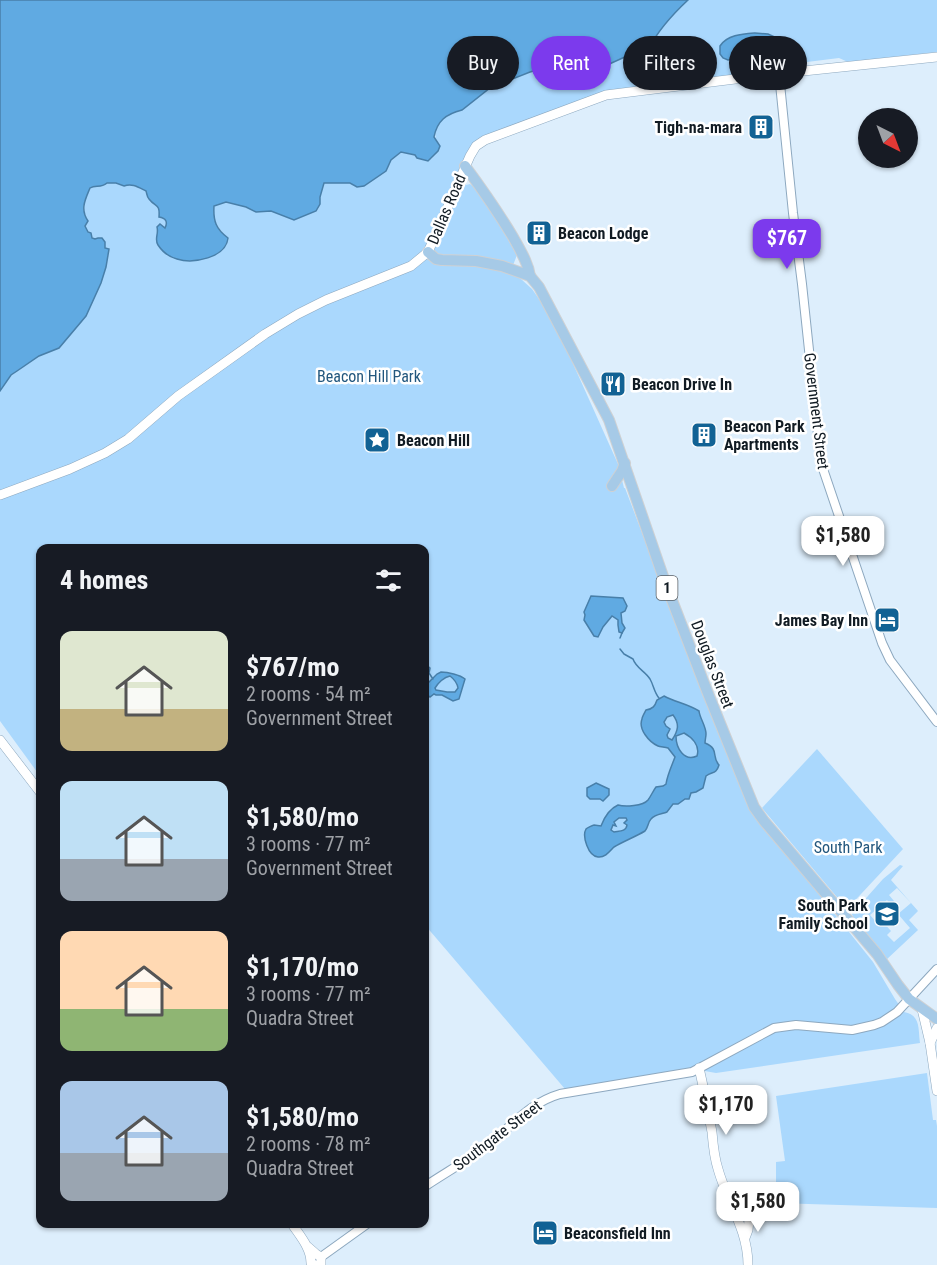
<!DOCTYPE html>
<meta charset="utf-8">
<style>
:root{--surface:#171b24;--page:#242831;--text:#f1f3f6;--muted:#9ea1a6;--accent:#7c3aed}
body{margin:0;font-family:"Roboto Condensed",sans-serif;background:var(--page);color:var(--text);height:100vh;display:flex;flex-direction:column;font-size:22px;white-space:nowrap}
*{box-sizing:border-box;margin:0}
p{font-size:20px;color:var(--muted)}
.icon{flex:none;width:33px;height:33px;fill:none;stroke:currentColor;stroke-width:2;stroke-linecap:round;stroke-linejoin:round}
.map{position:relative;flex:1;overflow:hidden}
.sheet{position:absolute;left:36px;top:544px;width:393px;height:684px;display:flex;flex-direction:column;background:var(--surface);border-radius:12px;box-shadow:0 2px 4px #0004}
.sheet>*{flex:none}
.top-card{position:absolute;left:447px;top:36px;width:399px;height:54px;display:flex;gap:12px}
.needle{width:39px;rotate:138deg}
.tools{position:absolute;left:858px;top:108px;display:grid;gap:12px}
.tools a{display:grid;place-items:center;width:60px;height:60px;border-radius:50%;background:var(--surface);box-shadow:0 2px 4px #0004;font-size:30px}
.price{position:absolute;translate:-50% -51px;padding:0 14px;border-radius:12px;background:#fff;color:#222;font-size:20px;line-height:39px;filter:drop-shadow(0 2px 3px #0008)}
.price::after{content:'';position:absolute;left:50%;top:36px;width:18px;height:14px;margin-left:-9px;background:inherit;clip-path:polygon(0 0,100% 0,50% 100%)}
.price.on{background:var(--accent);color:#fff}
ul{padding:0;list-style:none}
li{display:flex;align-items:center;gap:18px;height:150px;padding:0 24px}
li span{display:grid;place-items:center;flex:none;width:168px;height:120px;border-radius:12px;color:#555}
li>.icon{margin-inline-start:auto}
span .icon{width:72px;height:72px;fill:#fffc;stroke-width:1}
li b{font-size:26px}
h2{display:flex;justify-content:space-between;align-items:center;height:72px;padding:0 24px;font-size:26px}
.pill{padding:0 21px;border-radius:27px;background:var(--surface);box-shadow:0 2px 4px #0004;font-size:21px;line-height:54px}
.pill.on{background:var(--accent);color:#fff}
.map>svg:first-child{display:block}
</style>
<div class="map">
<svg width="937" height="1265" viewBox="0 0 937 1265">
<rect width="100%" height="100%" fill="#ddeefc"/>
<g fill="#aad8fd" fill-rule="evenodd">
<path d="M688 0H937V52L848 62 839 58 807 62 795 64 790 69 606 93 485 136 456 178 466 185 470 184 474 187 493 214 517 255 510 273 521 279 532 289 553 319 618 464 624 488H625L663 588 744 793 829 907 873 962 895 999 904 1012C921 1015 918 1029 920 1043L716 1073 688 1068 565 1089 425 925 424 549H40V776L0 721V391L11 375 17 371 39 356 59 348 86 316 105 248 104 244 92 238 85 226 88 221C81 209 85 200 90 188 97 184 99 189 107 183H116L124 186C132 183 138 187 146 191 150 202 153 199 158 206 160 208 167 223 166 224 166 226 165 227 165 229L162 227 157 235 156 241 164 252 216 253 222 250 227 243 222 232 214 221V206L226 202 246 207 256 212 271 211 294 220 316 211 320 204 319 197 324 183H350L357 187 364 186 386 171 391 160 401 152 431 159 438 151C431 127 438 116 462 110L490 88 530 72 552 66 567 67 605 66 638 51 649 48C659 29 673 14 688 0Z"/>
<path d="M817 749 903 849 847 909 762 808Z"/>
<path d="M900 865 903 866 891 880 918 911 909 920 918 930 886 960 853 917 852 914 883 879ZM897 888 911 903 898 914 910 928 894 942 887 935 891 931 881 920 877 923 870 915 887 900 890 904 894 901 889 895Z"/>
<path d="M927 1073 933 1120H936L937 1126V1208L776 1203V1162L785 1161 776 1096Z"/>
</g>
<g fill="#60aae2" stroke="#487fa9" stroke-width="1.5" fill-rule="evenodd">
<path d="M0 0H688C673 14 659 29 649 48L638 51 605 66 587 70 580 67 552 66 530 72 490 88 462 110C446 114 437 121 434 137L440 146 438 151 428 161 417 158 415 155 401 152 391 160 386 171 364 186 357 187 350 183H324L320 197V204L316 211 294 220 271 211 256 212 246 207 226 202 214 206C213 221 216 229 228 238 226 258 193 264 177 259 169 257 162 251 158 245 154 239 159 234 157 227L160 224 165 228C168 222 166 218 159 217 160 203 156 208 149 199 147 197 147 194 146 191 138 187 132 183 124 186L116 183H107C100 189 96 184 90 188 85 200 80 209 88 221L85 226 88 232 91 233 92 238 95 239 98 238H102L105 242V248L109 249 106 267 101 283 86 316 59 348 39 356 17 371 11 375 0 391Z"/>
<path d="M755 33 768 34 777 38 780 46 778 53 769 57H747L728 60 723 58 720 54V46C727 35 742 34 755 33Z"/>
<path d="M591 596 623 598 627 606 625 611 621 613 622 623 625 628 622 633 619 632 618 625V620L612 616 603 627 598 637 594 636 584 620 585 615 584 612Z"/>
<path d="M441 672C448 672 460 675 465 679L459 699 453 701 442 695H436L434 694 430 697 425 693V686L437 674ZM450 676C454 679 457 682 458 688L455 692H447L436 690 435 688C438 683 444 677 450 676Z"/>
<path d="M664 696C675 702 688 704 699 711 700 719 706 726 706 734 706 737 705 740 705 743 720 749 711 757 719 765 716 775 712 771 706 776L703 788 696 792 691 793 689 799H685L678 804H673L667 812C662 814 655 814 651 819 648 822 648 828 645 831 635 837 624 841 614 847 610 851 605 858 598 857 588 856 582 836 586 829 587 828 593 825 594 825L601 826C604 818 609 809 618 805 625 807 643 806 648 800 651 796 653 791 656 787L663 786 666 784C667 776 672 765 675 757L668 748C665 747 660 747 658 746 649 742 638 729 642 719 642 717 645 712 646 710 653 709 655 706 657 700ZM673 715C680 724 678 731 672 740L668 738 667 735 670 729 666 726 664 722 667 717ZM684 733C693 738 700 746 697 756 684 762 676 748 676 736ZM619 818H626L627 820 624 823 627 825C626 832 619 831 614 832L611 830 613 825 616 826 614 822Z"/>
<path d="M596 783 609 789V795L603 801 600 799H590L587 796V788Z"/>
</g>
<g fill="none" stroke-linecap="round" stroke-linejoin="round">
<g stroke="#487fa9" stroke-width="1.5">
<path d="M620 638 622 633"/>
<path d="M620 649 624 654 633 659C636 668 645 671 650 679 654 686 654 692 659 698"/>
<path d="M424 663 430 668 429 673 433 679"/>
</g>
<g stroke="#8da8bf" stroke-width="10">
<g id="tertiary">
<path d="M779 74 793 213 802 284 821 463 882 643 890 660 937 722"/>
<path d="M424 1187C445 1173 468 1160 488 1145 512 1126 529 1103 560 1094L692 1072 774 1028 796 1025 852 1030 874 1025 882 1022 897 1012 937 969"/>
<path d="M321 1257 367 1224"/>
</g>
</g>
<g stroke="#8da8bf" stroke-width="10">
<g id="secondary">
<path d="M0 495 70 469 105 453 128 439 178 396 265 334 298 314 326 300 411 266 428 252 470 156 476 146 485 140 606 95 775 74 937 57"/>
<path d="M0 740 40 792"/>
<path d="M922 1009 930 1043 937 1091"/>
<path d="M930 1043 937 1028"/>
<path d="M699 1068C704 1089 708 1111 712 1132 713 1144 714 1157 718 1169 727 1202 748 1229 748 1265"/>
<path d="M292 1224C300 1236 311 1248 311 1263L315 1265"/>
<path d="M745 1238 748 1230 750 1210"/>
<path d="M308 1247 316 1254 321 1257V1265"/>
</g>
</g>
<g stroke="#cfd1d3" stroke-width="12">
<g id="primary">
<path d="M465 166C482 189 498 212 513 237 520 250 528 262 530 276"/>
<path d="M428 252 436 259 442 260 476 261 502 266 530 276 539 287 609 420 665 582 707 691 754 807 764 821 877 954 898 985 909 999 937 1019"/>
<path d="M612 486 622 471 625 463"/>
</g>
</g>
<use href="#tertiary" stroke="#fff" stroke-width="8"/>
<use href="#secondary" stroke="#fff" stroke-width="9"/>
<use href="#primary" stroke="#a6cae7" stroke-width="10"/>
</g>
<defs>
<g id="building-square" transform="scale(1.35)"><rect x="-9" y="-9" width="18" height="18" rx="4" fill="#126294" stroke="#fff"/><path d="M-4-6H4V6H1V3H-1V6H-4ZM-2.5-4.3h1.7v1.8h-1.7ZM.8-4.3h1.7v1.8H.8ZM-2.5-1h1.7V.8h-1.7ZM.8-1h1.7V.8H.8Z" fill="#fff"/></g>
<g id="restaurant-square" transform="scale(1.35)"><rect x="-9" y="-9" width="18" height="18" rx="4" fill="#126294" stroke="#fff"/><path d="M-5-6h1v4h1v-4h1v4h1v-4h1v5L-1.5 .5V6h-2V.5L-5-1ZM5-6V6H3V1.5H1.5Q1.5-4 5-6Z" fill="#fff"/></g>
<g id="sight-square" transform="scale(1.35)"><rect x="-9" y="-9" width="18" height="18" rx="4" fill="#126294" stroke="#fff"/><path d="M0-6L1.8-2.2L6-1.7L2.9 1.2L3.7 5.4L0 3.3L-3.7 5.4L-2.9 1.2L-6-1.7L-1.8-2.2Z" fill="#fff"/></g>
<g id="hotel-square" transform="scale(1.35)"><rect x="-9" y="-9" width="18" height="18" rx="4" fill="#126294" stroke="#fff"/><path d="M-6-4.5h1.5V1H6V5H4.5V3h-9V5H-6ZM-4 0a1.8 1.8 0 1 1 3.6 0ZM.5 0V-2.5h3Q6-2.5 6 0Z" fill="#fff"/></g>
<g id="school-square" transform="scale(1.35)"><rect x="-9" y="-9" width="18" height="18" rx="4" fill="#126294" stroke="#fff"/><path d="M0-5L7-2L0 1L-7-2ZM-4 1L0 2.5L4 1V4Q0 6-4 4Z" fill="#fff"/></g>
</defs>
<g fill-rule="evenodd">
<use href="#building-square" x="761" y="127"/>
<use href="#building-square" x="539" y="233"/>
<use href="#restaurant-square" x="613" y="384"/>
<use href="#building-square" x="704" y="435"/>
<use href="#sight-square" x="377" y="440"/>
<use href="#hotel-square" x="887" y="620"/>
<use href="#school-square" x="887" y="914"/>
<use href="#hotel-square" x="545" y="1233"/>
</g>
<g text-anchor="middle" stroke-width="5" stroke-linejoin="round" paint-order="stroke">
<rect fill="#fff" stroke="#585f65" stroke-width="1.5" x="656.5" y="576" width="21" height="24" rx="4.5"/>
<g font-size="15" font-weight="bold" fill="#111b23">
<text x="667" y="593">1</text>
</g>
<g font-size="16" font-weight="bold" fill="#111b23" stroke="#fff" text-anchor="start">
<text x="742" y="133" text-anchor="end">Tigh-na-mara</text>
<text x="558" y="239">Beacon Lodge</text>
<text x="632" y="390">Beacon Drive In</text>
<text x="724" y="432">Beacon Park<tspan x="724" dy="18">Apartments</tspan></text>
<text x="397" y="446">Beacon Hill</text>
<text x="868" y="626" text-anchor="end">James Bay Inn</text>
<text x="868" y="911" text-anchor="end">South Park<tspan x="868" dy="18">Family School</tspan></text>
<text x="564" y="1239">Beaconsfield Inn</text>
</g>
<g font-size="16" fill="#111b23" stroke="#fff">
<text transform="translate(446 209) rotate(-67)" y="6">Dallas Road</text>
<text transform="translate(817 411) rotate(83)" y="6">Government Street</text>
<text transform="translate(713 664) rotate(69)" y="6">Douglas Street</text>
<text transform="translate(497 1135) rotate(-37)" y="6">Southgate Street</text>
</g>
<g font-size="16" fill="#22577e" stroke="#fff">
<text x="369" y="382">Beacon Hill Park</text>
<text x="848" y="853">South Park</text>
</g>
</g>
</svg>
<div class="tools">
<a><svg class="needle" viewBox="-14 -14 28 28"><path d="M0-13l5 13h-10z" fill="#e53935"/><path d="M0 13l5-13h-10z" fill="#9ea1a6"/></svg></a>
</div>
<b class="price on" style="left:787px;top:270px">$767</b>
<b class="price" style="left:843px;top:567px">$1,580</b>
<b class="price" style="left:726px;top:1136px">$1,170</b>
<b class="price" style="left:758px;top:1233px">$1,580</b>
<div class="top-card">
<a class="pill">Buy</a>
<a class="pill on">Rent</a>
<a class="pill">Filters</a>
<a class="pill">New</a>
</div>
<section class="sheet">
<h2>4 homes<svg class="icon" aria-label="filters" viewBox="0 0 24 24"><path d="M4 7h16M4 17h16"/><circle cx="9" cy="7" r="2"/><circle cx="15" cy="17" r="2"/></svg></h2>
<ul>
<li><span style="background:linear-gradient(#dfe7d0 65%,#c2b280 0)"><svg class="icon" aria-label="home" viewBox="0 0 24 24"><path d="M3 11l9-7 9 7M6 9v11h12V9"/></svg></span><div><b>$767/mo</b><p>2 rooms · 54 m²</p><p>Government Street</p></div></li>
<li><span style="background:linear-gradient(#bfe0f5 65%,#9aa5b1 0)"><svg class="icon" aria-label="home" viewBox="0 0 24 24"><path d="M3 11l9-7 9 7M6 9v11h12V9"/></svg></span><div><b>$1,580/mo</b><p>3 rooms · 77 m²</p><p>Government Street</p></div></li>
<li><span style="background:linear-gradient(#ffd9b3 65%,#8fb573 0)"><svg class="icon" aria-label="home" viewBox="0 0 24 24"><path d="M3 11l9-7 9 7M6 9v11h12V9"/></svg></span><div><b>$1,170/mo</b><p>3 rooms · 77 m²</p><p>Quadra Street</p></div></li>
<li><span style="background:linear-gradient(#a9c7e8 60%,#9aa5b1 0)"><svg class="icon" aria-label="home" viewBox="0 0 24 24"><path d="M3 11l9-7 9 7M6 9v11h12V9"/></svg></span><div><b>$1,580/mo</b><p>2 rooms · 78 m²</p><p>Quadra Street</p></div></li>
</ul>
</section>
</div>
